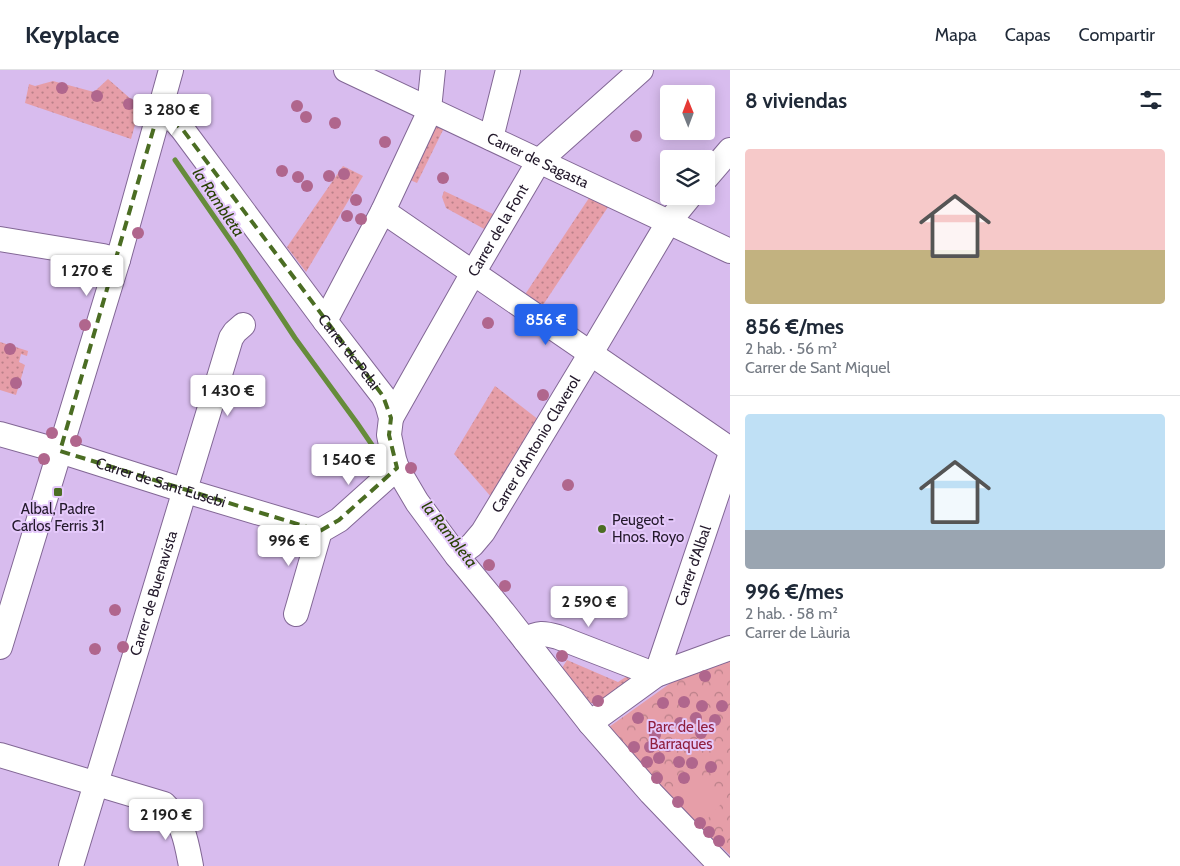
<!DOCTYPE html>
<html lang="es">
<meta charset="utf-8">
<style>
:root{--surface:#fff;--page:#f2f2f3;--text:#1f2937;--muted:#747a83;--line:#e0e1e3;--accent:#2563eb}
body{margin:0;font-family:Cabin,sans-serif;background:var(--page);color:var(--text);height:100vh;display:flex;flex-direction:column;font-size:19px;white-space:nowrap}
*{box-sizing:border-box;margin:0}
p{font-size:16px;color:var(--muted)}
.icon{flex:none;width:28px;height:28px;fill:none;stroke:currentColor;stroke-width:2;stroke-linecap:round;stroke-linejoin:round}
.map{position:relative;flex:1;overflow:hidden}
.details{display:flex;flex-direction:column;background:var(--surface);width:450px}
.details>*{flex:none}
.needle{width:32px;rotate:359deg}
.buttons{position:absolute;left:660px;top:15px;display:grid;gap:10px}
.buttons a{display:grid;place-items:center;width:55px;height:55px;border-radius:5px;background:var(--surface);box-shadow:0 2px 12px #0003;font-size:25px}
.price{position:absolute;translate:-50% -42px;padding:0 11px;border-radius:5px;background:#fff;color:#222;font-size:16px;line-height:32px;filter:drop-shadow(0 1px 2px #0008)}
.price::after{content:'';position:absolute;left:50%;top:30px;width:15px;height:11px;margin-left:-8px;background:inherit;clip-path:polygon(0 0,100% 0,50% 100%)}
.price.selected{background:var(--accent);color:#fff}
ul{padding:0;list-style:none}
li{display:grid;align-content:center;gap:10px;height:265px;padding:0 15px}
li+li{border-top:1px solid var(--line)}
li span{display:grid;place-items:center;height:155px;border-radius:5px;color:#555}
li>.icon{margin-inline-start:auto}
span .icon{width:90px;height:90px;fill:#fffc;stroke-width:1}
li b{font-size:21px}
h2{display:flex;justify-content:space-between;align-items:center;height:60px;padding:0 15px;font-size:21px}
header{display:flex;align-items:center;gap:30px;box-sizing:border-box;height:70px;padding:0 25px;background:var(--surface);border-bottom:1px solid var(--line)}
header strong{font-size:24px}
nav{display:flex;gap:28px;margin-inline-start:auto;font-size:18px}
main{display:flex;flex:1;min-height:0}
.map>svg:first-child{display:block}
</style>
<header>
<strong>Keyplace</strong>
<nav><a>Mapa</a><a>Capas</a><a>Compartir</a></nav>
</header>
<main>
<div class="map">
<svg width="730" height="796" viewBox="0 0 730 796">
<defs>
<pattern id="grass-dots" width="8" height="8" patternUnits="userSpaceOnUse" patternTransform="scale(1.25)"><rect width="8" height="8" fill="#e69ea8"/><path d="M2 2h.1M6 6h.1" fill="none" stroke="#ba8089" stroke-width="1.8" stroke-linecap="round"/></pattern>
<pattern id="forest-crowns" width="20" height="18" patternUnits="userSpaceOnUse" patternTransform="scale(1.25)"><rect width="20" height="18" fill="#e69ea8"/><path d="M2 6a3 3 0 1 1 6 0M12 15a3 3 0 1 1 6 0" fill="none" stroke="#ba8089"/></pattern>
</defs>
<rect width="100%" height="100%" fill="#d8bcee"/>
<g fill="url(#grass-dots)">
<path d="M108 9 140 37 131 69 25 33 29 14 35 16 53 11 94 22Z"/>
<path d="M431 50 445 56 417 113 408 109Z"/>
<path d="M343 96 363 106 306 202 287 177Z"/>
<path d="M444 121 495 145 486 160 446 138 442 127Z"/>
<path d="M591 125 610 134 541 238 524 226Z"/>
<path d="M0 272 28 281 27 286 21 284 19 292 25 295 16 325 0 320Z"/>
<path d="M495 316 539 350 492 428 454 384Z"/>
<path d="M567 590 618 612 635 601 638 603 597 634 591 633 589 631 562 598Z"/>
</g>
<path fill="url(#forest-crowns)" d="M730 588V785L675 733 609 657 679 607Z"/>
<path fill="#e69ea8" d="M689 704 722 733 700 757 670 727Z"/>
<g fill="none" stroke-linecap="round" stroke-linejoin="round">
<path stroke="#668c3b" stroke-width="5" d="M175 90 235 177 295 268 357 353 385 394"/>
<g stroke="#826795" stroke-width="26">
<g id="minor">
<path id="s1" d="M346 0 730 181"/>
<path id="s2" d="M159 40C170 45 176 51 183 60L325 251 383 326 387 334 391 348 389 365 394 389 397 398 417 432 457 486 503 542 590 653 651 723 721 796"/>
<path d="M491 68 508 0"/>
<path d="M706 108 730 80"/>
<path d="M383 141 730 379"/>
<path d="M0 169 103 186 118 190"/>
<path d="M325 251 383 141 427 47 429 39 433 0"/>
<path id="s3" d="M391 348 473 203 539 91 641 0"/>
<path id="s4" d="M0 364 60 381 186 421 320 461"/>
<path id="s5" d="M457 486 472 475 483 462 585 293 668 153 690 126"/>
<path d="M296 544 320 461 339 450 397 398"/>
<path id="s6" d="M525 570C538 562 544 563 558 567L656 605 730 386"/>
<path d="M0 577 118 190 171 0"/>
<path d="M590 653 656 605 730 578"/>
<path d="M0 685 164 734C184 753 186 770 191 796"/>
<path id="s7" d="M71 796 231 268 235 262 243 255"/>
</g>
</g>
<use href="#minor" stroke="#fff" stroke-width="24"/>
</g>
<g fill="#b0668d">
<circle cx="62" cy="18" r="6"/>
<circle cx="97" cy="26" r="6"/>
<circle cx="129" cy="34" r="6"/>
<circle cx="297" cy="36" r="6"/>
<circle cx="306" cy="47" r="6"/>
<circle cx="335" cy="53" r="6"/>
<circle cx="636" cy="66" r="6"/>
<circle cx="385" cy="72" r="6"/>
<circle cx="282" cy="101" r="6"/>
<circle cx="344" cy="104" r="6"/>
<circle cx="329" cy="106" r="6"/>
<circle cx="298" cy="107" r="6"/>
<circle cx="443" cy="108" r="6"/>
<circle cx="307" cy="116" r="6"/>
<circle cx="356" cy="130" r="6"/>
<circle cx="347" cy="146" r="6"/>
<circle cx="361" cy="149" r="6"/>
<circle cx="138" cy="163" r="6"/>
<circle cx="101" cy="205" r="6"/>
<circle cx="488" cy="253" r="6"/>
<circle cx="85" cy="255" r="6"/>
<circle cx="10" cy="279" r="6"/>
<circle cx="16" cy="313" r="6"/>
<circle cx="543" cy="325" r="6"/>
<circle cx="52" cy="363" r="6"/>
<circle cx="76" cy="371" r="6"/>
<circle cx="44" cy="389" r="6"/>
<circle cx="411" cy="398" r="6"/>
<circle cx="568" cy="415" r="6"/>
<circle cx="489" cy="495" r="6"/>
<circle cx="505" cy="516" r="6"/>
<circle cx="115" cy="540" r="6"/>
<circle cx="123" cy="577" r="6"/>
<circle cx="95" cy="579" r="6"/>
<circle cx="562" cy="586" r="6"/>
<circle cx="705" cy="606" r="6"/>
<circle cx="598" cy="631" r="6"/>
<circle cx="684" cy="632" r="6"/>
<circle cx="663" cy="633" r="6"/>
<circle cx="702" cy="636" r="6"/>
<circle cx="722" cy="636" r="6"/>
<circle cx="638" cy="648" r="6"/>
<circle cx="696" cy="648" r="6"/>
<circle cx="715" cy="650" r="6"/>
<circle cx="680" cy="653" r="6"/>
<circle cx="701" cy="663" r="6"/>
<circle cx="655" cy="665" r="6"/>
<circle cx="668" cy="676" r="6"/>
<circle cx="634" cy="677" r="6"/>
<circle cx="650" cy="677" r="6"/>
<circle cx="659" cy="688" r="6"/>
<circle cx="647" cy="692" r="6"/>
<circle cx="679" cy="692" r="6"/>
<circle cx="692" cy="693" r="6"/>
<circle cx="711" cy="697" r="6"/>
<circle cx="657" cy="708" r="6"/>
<circle cx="684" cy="708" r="6"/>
<circle cx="678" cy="732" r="6"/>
<circle cx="700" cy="753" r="6"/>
<circle cx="709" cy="762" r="6"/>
<circle cx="719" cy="771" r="6"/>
</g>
<path fill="none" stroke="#4b6d23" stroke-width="4" stroke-dasharray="10 6" stroke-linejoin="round" d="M159 40 183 60 383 326 391 348 389 365 397 398 339 450 320 461 60 381Z"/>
<g fill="#4b6d23" stroke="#e5c9fb" stroke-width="2">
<rect x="53" y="417" width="10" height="10" rx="2.5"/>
<circle cx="602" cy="459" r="5"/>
</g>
<g text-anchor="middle" stroke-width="4" stroke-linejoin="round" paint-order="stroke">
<g font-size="15" fill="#23192b" stroke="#e5c9fb">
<text dy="5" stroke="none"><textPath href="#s1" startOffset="212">Carrer de Sagasta</textPath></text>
<text dy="5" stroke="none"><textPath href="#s3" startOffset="216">Carrer de la Font</textPath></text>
<text dy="5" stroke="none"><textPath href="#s2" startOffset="309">Carrer de Pelai</textPath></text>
<text dy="5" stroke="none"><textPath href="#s5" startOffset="138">Carrer d'Antonio Claverol</textPath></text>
<text dy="5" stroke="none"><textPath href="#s4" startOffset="168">Carrer de Sant Eusebi</textPath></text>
<text dy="5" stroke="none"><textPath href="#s6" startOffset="255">Carrer d'Albal</textPath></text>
<text dy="5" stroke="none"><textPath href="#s7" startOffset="285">Carrer de Buenavista</textPath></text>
</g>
<g font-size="15" fill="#23192b" stroke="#e5c9fb">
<text x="58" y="444">Albal, Padre<tspan x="58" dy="17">Carlos Ferris 31</tspan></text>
<text x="612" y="455" text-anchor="start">Peugeot -<tspan x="612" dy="17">Hnos. Royo</tspan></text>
</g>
<g font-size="15" fill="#901f3e" stroke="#e5c9fb">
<text x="681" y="662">Parc de les<tspan x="681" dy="17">Barraques</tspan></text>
</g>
<g font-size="16" font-style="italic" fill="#294205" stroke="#e5c9fb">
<text transform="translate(219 132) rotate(56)" y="6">la Rambleta</text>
<text transform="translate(450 464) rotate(52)" y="6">la Rambleta</text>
</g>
</g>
</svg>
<div class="buttons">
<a><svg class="needle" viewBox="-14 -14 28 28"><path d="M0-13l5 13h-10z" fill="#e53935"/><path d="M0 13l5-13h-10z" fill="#747a83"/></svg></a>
<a><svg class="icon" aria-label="layers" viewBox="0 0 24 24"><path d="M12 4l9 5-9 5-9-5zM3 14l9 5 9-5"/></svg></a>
</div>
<b class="price" style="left:172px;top:66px">3 280 €</b>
<b class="price" style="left:87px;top:227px">1 270 €</b>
<b class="price selected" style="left:546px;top:276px">856 €</b>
<b class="price" style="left:228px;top:347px">1 430 €</b>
<b class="price" style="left:349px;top:416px">1 540 €</b>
<b class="price" style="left:289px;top:497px">996 €</b>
<b class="price" style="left:589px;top:558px">2 590 €</b>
<b class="price" style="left:166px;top:771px">2 190 €</b>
</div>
<section class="details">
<h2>8 viviendas<svg class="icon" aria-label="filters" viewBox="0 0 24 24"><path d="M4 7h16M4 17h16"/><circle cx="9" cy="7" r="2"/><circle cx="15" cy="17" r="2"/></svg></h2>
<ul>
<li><span style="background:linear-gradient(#f6c9c9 65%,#c2b280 0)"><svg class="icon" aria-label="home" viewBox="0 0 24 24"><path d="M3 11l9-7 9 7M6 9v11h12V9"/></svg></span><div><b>856 €/mes</b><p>2 hab. · 56 m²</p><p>Carrer de Sant Miquel</p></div></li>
<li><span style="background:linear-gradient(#bfe0f5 75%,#9aa5b1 0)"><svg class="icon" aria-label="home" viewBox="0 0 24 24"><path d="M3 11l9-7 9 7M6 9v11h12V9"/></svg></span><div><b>996 €/mes</b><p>2 hab. · 58 m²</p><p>Carrer de Làuria</p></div></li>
</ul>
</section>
</main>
